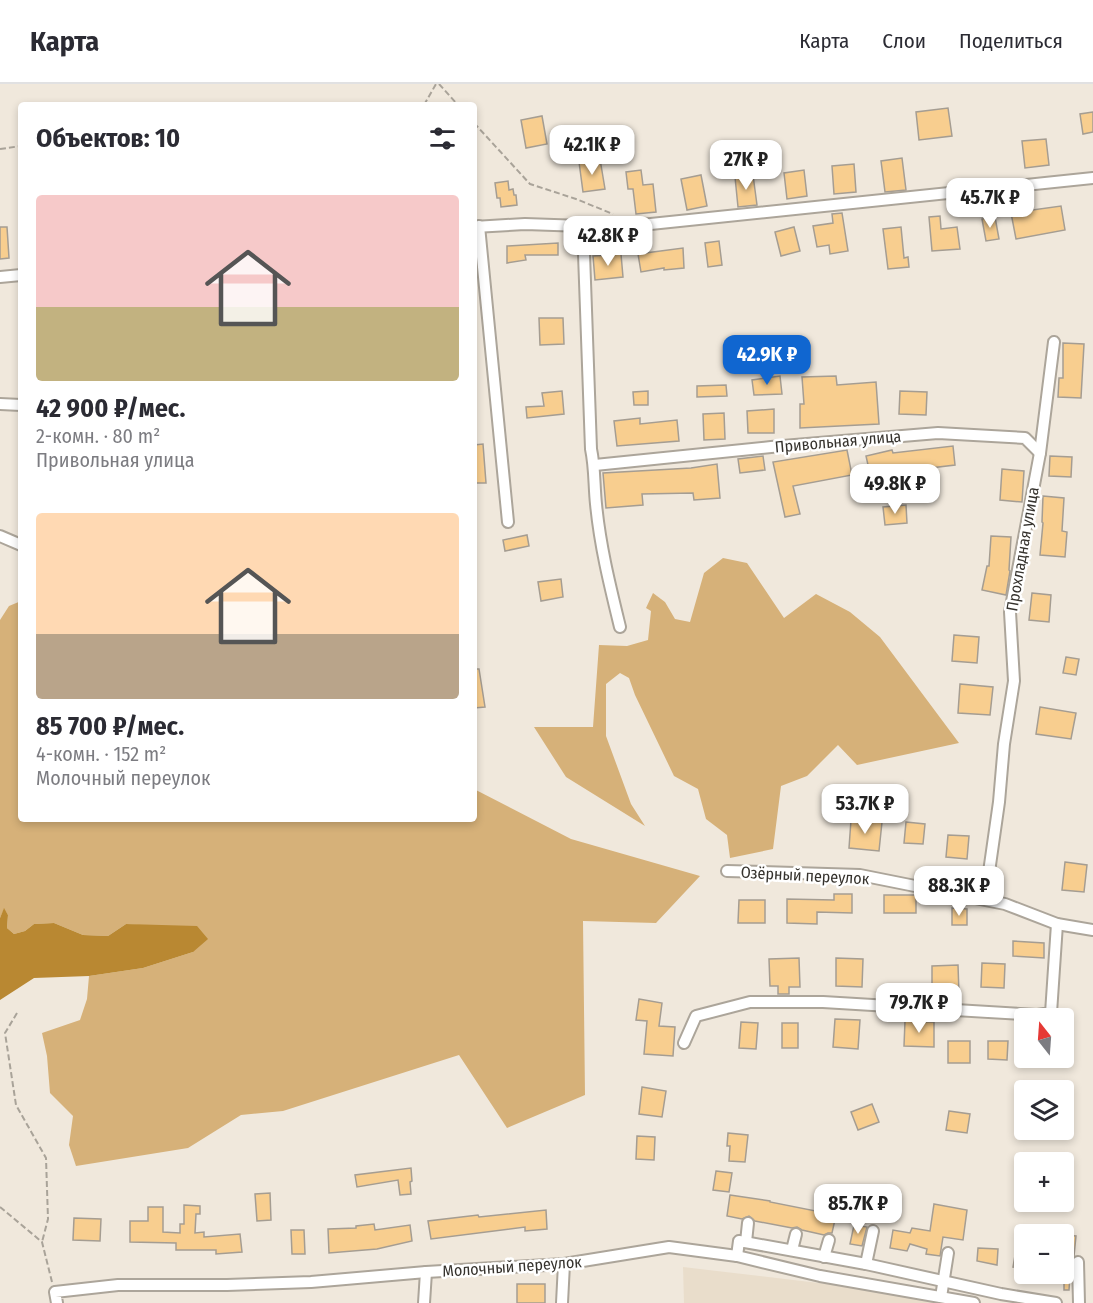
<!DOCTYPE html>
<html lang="ru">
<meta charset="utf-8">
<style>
:root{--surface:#fff;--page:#f7f7f7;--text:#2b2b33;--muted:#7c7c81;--line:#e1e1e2;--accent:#1066d0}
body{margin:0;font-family:"Fira Sans Condensed",sans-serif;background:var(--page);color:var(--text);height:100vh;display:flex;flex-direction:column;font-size:22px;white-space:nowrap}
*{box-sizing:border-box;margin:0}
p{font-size:20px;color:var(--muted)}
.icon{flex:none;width:33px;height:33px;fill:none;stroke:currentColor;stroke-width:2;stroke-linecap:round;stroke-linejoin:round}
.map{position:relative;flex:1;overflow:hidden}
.sheet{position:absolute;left:18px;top:18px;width:459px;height:720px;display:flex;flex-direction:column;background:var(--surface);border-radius:6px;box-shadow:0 3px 9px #0003}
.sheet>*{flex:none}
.needle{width:39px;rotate:343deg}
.buttons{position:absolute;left:1014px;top:924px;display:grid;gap:12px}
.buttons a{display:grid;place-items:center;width:60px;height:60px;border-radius:6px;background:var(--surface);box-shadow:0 3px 9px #0003;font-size:30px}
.price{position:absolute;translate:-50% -51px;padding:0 14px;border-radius:12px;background:#fff;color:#222;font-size:20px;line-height:39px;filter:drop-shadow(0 2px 3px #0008)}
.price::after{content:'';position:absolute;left:50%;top:36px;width:18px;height:14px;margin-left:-9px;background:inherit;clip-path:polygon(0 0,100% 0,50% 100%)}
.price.selected{background:var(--accent);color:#fff}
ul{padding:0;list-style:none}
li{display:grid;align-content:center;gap:12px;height:318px;padding:0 18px}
li span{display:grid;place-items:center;height:186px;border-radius:6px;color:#555}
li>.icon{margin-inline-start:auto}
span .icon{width:108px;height:108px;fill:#fffc;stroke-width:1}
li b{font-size:26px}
h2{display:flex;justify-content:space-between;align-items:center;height:72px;padding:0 18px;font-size:26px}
header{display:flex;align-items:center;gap:36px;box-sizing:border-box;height:84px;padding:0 30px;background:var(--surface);border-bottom:2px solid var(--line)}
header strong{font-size:28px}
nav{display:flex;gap:33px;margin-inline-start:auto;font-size:21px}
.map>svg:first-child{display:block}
</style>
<header>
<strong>Карта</strong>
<nav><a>Карта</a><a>Слои</a><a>Поделиться</a></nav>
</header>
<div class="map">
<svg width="1093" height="1219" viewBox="0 0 1093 1219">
<rect width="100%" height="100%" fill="#f0e8dc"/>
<path fill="#e9ddcb" d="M683 1183 852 1203 949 1219H684Z"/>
<g fill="#d6b179">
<path d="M723 474 747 479 784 534 816 510 850 528 880 553 959 659 857 681 838 661 807 692 781 702 773 765 730 774 727 751 706 735 698 705 674 692 635 611 629 594 620 589 606 600V652L631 720 645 742 566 693 534 643H593L599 561 627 562 648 556 651 527 646 524 653 509 665 518 675 535 690 538 704 489Z"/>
<path d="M21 517V735H474V705L571 755 700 792 656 839 583 837 585 1011 507 1044 459 971 283 1027 241 1031 188 1064 76 1082 69 1061 73 1032 50 1009 47 972 42 949 80 936 87 915 89 892 143 884 193 868 152 842 126 840 108 852 83 851 54 839 34 840 25 847 14 850 7 844 8 831 4 825 0 834V536L9 522Z"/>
</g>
<path fill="#b98832" d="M4 824 8 831 7 844 14 850 25 847 34 840 54 839 83 851 108 852 126 840 197 842 208 855 193 868 143 884 89 892 34 894 0 916V834Z"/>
<g fill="#f8ce8f" stroke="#a59d92" stroke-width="1.5">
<path d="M948 24 952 52 919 56 916 28Z"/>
<path d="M1093 28V48L1083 50 1080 30Z"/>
<path d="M542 32 547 60 526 64 521 36Z"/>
<path d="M1046 55 1049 81 1025 84 1022 57Z"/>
<path d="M902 74 906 106 885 108 881 77Z"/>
<path d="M600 75 605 105 583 108 579 78Z"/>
<path d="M854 80 856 108 834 110 832 82Z"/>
<path d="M641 86 643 101 653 100 656 128 636 130 633 105H628L626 88Z"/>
<path d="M804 86 807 112 787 115 784 89Z"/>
<path d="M701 91 707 122 687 126 681 95Z"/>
<path d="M753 91 757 121 738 123 735 93Z"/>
<path d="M508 97 509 106 513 105 514 111H516L517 121 501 123 500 114H497L495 99Z"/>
<path d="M1061 122 1065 146 1016 155 1011 129Z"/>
<path d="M842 129 848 167 830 170 829 161 817 163 813 142 833 139 832 130Z"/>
<path d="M940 132 941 145 957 143 960 165 932 167 929 133Z"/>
<path d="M995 133 999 155 986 157 982 135Z"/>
<path d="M0 143H7L9 174 0 175Z"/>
<path d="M794 143 800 167 781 172 775 148Z"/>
<path d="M901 143 904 174 908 173 909 183 888 185 883 145Z"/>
<path d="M719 157 722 181 708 183 705 159Z"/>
<path d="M558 159V171H525L526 176 507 179V162Z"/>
<path d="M683 164 684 184 664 186V184L641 188 638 170Z"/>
<path d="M621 170 623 193 595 196 593 172Z"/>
<path d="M539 234H563L564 260 540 261Z"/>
<path d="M1063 259 1084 260 1081 314 1058 313 1059 294H1063Z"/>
<path d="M780 292 782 310 754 311 752 296Z"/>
<path d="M836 292 837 301 876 298 879 340 800 344V320H804L802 293Z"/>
<path d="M726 301 727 312 697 313V302Z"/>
<path d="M562 307 564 330 527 334 526 323 544 322 542 309Z"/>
<path d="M648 307V321H634L633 308Z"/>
<path d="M900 307 927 308 926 331 899 330Z"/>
<path d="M774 325V349H748L747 327Z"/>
<path d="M724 329 725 355 704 356 703 330Z"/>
<path d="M640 334V340L677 336 679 357 617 362 614 337Z"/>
<path d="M483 360 486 399H474V361Z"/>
<path d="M953 362 955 381 897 388 898 394 872 399 866 372 892 366 893 369Z"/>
<path d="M847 366 852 391 793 402 800 430 785 433 773 378Z"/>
<path d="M763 372 765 386 740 389 738 375Z"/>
<path d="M1050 372 1072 373 1071 393 1049 392Z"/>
<path d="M717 380 720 414 694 416 693 409 642 410 643 421 606 424 603 389 691 384Z"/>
<path d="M1002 385 1024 387 1022 418 1000 416Z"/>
<path d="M1043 412 1064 414 1062 447 1067 448 1065 473 1040 471 1043 439 1042 438Z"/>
<path d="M906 421 907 439 885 441 883 423Z"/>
<path d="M527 451 529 462 505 467 503 456Z"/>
<path d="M991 452 1011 453 1009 486 1010 487 1006 511 982 506 987 482H989Z"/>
<path d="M561 495 563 513 541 517 538 498Z"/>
<path d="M1032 509 1051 511 1049 538 1029 536Z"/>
<path d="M954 551 979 553 977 579 952 577Z"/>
<path d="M1066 573 1079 575 1076 591 1063 589Z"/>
<path d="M474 585H479L485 623 474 624Z"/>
<path d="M960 600 993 603 990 631 958 629Z"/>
<path d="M1040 623 1076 629 1071 655 1036 650Z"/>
<path d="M851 736 882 738 879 767 849 764Z"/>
<path d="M906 738 925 740 923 760 904 759Z"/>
<path d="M948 751 969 752 967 775 946 773Z"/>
<path d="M1065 778 1087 781 1084 808 1062 806Z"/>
<path d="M834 810H852V829L817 828V840L787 839V815L834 816Z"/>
<rect x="884" y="811" width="32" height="18"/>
<path d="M739 816H765V839H738Z"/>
<path d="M952 824 967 825V841H952Z"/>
<path d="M1013 857 1044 859V874L1013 872Z"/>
<path d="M799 874 800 903H789V910H778V902H770L769 875Z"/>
<path d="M836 874 863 875 862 903 836 902Z"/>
<path d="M982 879 1005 880 1004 904 981 903Z"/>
<path d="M958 881 959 910 932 911V882Z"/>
<path d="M639 915 662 919 659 942 675 943 673 972 644 970 647 937 636 936Z"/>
<path d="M835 935 860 936 858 965 833 963Z"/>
<path d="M905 937 934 938V963L904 962Z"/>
<path d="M741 938 758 939 756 965 739 964Z"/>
<rect x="782" y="939" width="16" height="25"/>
<rect x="948" y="957" width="22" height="22"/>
<path d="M988 957H1008L1007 976 988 975Z"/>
<path d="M642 1003 666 1007 662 1033 639 1030Z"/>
<path d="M872 1020 879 1038 858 1046 851 1028Z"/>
<path d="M949 1027 970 1030 967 1049 946 1046Z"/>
<path d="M728 1049 748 1051 745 1078 729 1077 730 1062H727Z"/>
<path d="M637 1052 655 1053 654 1076 636 1075Z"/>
<path d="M411 1084 412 1097 410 1098 411 1110 400 1111 398 1096 357 1103 355 1091Z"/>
<path d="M716 1087 732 1089 729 1108 713 1106Z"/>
<path d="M270 1109 271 1136 257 1137 255 1110Z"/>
<path d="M730 1111 770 1117V1118L836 1131 832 1149H828L824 1151 802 1146 797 1143 792 1144 755 1137 749 1132 742 1135 727 1132Z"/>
<path d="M934 1120 967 1126 963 1156 943 1153 940 1172 926 1170 927 1165 910 1160 907 1167 890 1164 893 1146 910 1149 912 1144 930 1147Z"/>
<path d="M184 1121 200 1122V1130H196L195 1149 204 1148V1153L240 1150 242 1168 216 1170V1166H176V1159L130 1158V1137H148V1123H163V1148L180 1149V1140H184Z"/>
<path d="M546 1126 547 1145 525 1147V1143L431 1155 428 1137 478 1131 479 1133Z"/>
<path d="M74 1134 101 1135 100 1157 73 1156Z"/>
<path d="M374 1140 375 1146 410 1141 412 1157 377 1165 329 1169 328 1145 356 1144V1142Z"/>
<path d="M854 1141 867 1143 862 1162 850 1160Z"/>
<path d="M291 1146H304L305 1170H292Z"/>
<path d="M1066 1151 1076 1152 1074 1172 1071 1178 1069 1206H1064V1157H1066Z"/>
<path d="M1017 1160 1024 1162V1184L1013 1183Z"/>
<path d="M978 1164 998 1165 997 1181 977 1177Z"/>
<rect x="517" y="1200" width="28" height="19"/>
</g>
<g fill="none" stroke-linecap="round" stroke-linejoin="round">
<g stroke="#aca59a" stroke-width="14">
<g id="minor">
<path d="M479 142 508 438"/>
<path d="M583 142 591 365C595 384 594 401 596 420 600 462 610 502 620 543"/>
<path d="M474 143 525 140 583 142 641 141 1093 94"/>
<path d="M0 193 21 191"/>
<path d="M0 320 21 321"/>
<path d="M595 381 771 363 938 349 1025 354 1040 369"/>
<path d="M0 452 21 461"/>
<path d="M727 787 860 791 1005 820 1057 840 1093 846"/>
<path d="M982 815 989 788 999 718 1004 660 1014 597 1010 528 1040 369 1054 258"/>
<path d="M684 959 696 932 750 918H823L1037 931 1051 929 1057 840"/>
<path d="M746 1158 748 1139"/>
<path d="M792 1166 796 1150"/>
<path d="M737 1172 739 1157 866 1180 1001 1210 1056 1219"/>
<path d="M824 1173 829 1156"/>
<path d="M1078 1178 1079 1219"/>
<path d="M866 1180 873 1147"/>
<path d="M941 1213 948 1169"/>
<path d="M57 1219 55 1208 118 1201H227L311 1198 426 1188 564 1180 669 1163 737 1172 820 1192 974 1219"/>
<path d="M424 1219 426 1188"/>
<path d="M562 1219 564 1180"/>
</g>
</g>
<g stroke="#a9a399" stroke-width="2" stroke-dasharray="6 3" stroke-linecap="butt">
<path d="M439 0 458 21"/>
<path d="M424 21 436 0"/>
<path d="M474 39 530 100 576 115 613 130"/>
<path d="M0 65 21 62"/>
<path d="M17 929 5 949 16 1021 46 1074 48 1135 42 1158"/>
<path d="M0 1123 42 1158 52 1198"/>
</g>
<use href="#minor" stroke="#fff" stroke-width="10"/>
</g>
<g text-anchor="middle" stroke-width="5" stroke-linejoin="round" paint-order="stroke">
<g font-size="16" fill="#35322d" stroke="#fff">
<text transform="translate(838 357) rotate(-5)" y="6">Привольная улица</text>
<text transform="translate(1022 465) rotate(-80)" y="6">Прохладная улица</text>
<text transform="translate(805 791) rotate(3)" y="6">Озёрный переулок</text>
<text transform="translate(512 1182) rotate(-4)" y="6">Молочный переулок</text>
</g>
</g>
</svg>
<div class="buttons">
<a><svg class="needle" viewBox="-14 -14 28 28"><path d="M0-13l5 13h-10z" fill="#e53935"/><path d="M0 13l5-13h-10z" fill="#7c7c81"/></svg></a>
<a><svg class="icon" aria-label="layers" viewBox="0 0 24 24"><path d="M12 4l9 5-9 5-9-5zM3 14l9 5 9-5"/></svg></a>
<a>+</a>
<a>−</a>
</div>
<b class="price" style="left:592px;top:92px">42.1K ₽</b>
<b class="price" style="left:746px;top:107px">27K ₽</b>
<b class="price" style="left:990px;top:145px">45.7K ₽</b>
<b class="price" style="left:608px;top:183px">42.8K ₽</b>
<b class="price selected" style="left:767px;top:302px">42.9K ₽</b>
<b class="price" style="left:895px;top:431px">49.8K ₽</b>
<b class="price" style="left:865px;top:751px">53.7K ₽</b>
<b class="price" style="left:959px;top:833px">88.3K ₽</b>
<b class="price" style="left:919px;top:950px">79.7K ₽</b>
<b class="price" style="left:858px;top:1151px">85.7K ₽</b>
<section class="sheet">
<h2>Объектов: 10<svg class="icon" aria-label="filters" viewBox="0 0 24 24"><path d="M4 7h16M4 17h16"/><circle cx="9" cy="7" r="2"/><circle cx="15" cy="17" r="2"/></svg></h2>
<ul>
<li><span style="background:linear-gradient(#f6c9c9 60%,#c2b280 0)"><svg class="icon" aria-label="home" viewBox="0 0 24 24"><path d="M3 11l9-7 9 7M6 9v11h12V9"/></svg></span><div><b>42 900 ₽/мес.</b><p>2-комн. · 80 m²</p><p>Привольная улица</p></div></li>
<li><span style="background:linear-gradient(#ffd9b3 65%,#b9a48a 0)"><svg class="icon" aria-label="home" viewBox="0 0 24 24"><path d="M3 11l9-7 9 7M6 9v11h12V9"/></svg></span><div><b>85 700 ₽/мес.</b><p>4-комн. · 152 m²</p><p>Молочный переулок</p></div></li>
</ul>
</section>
</div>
